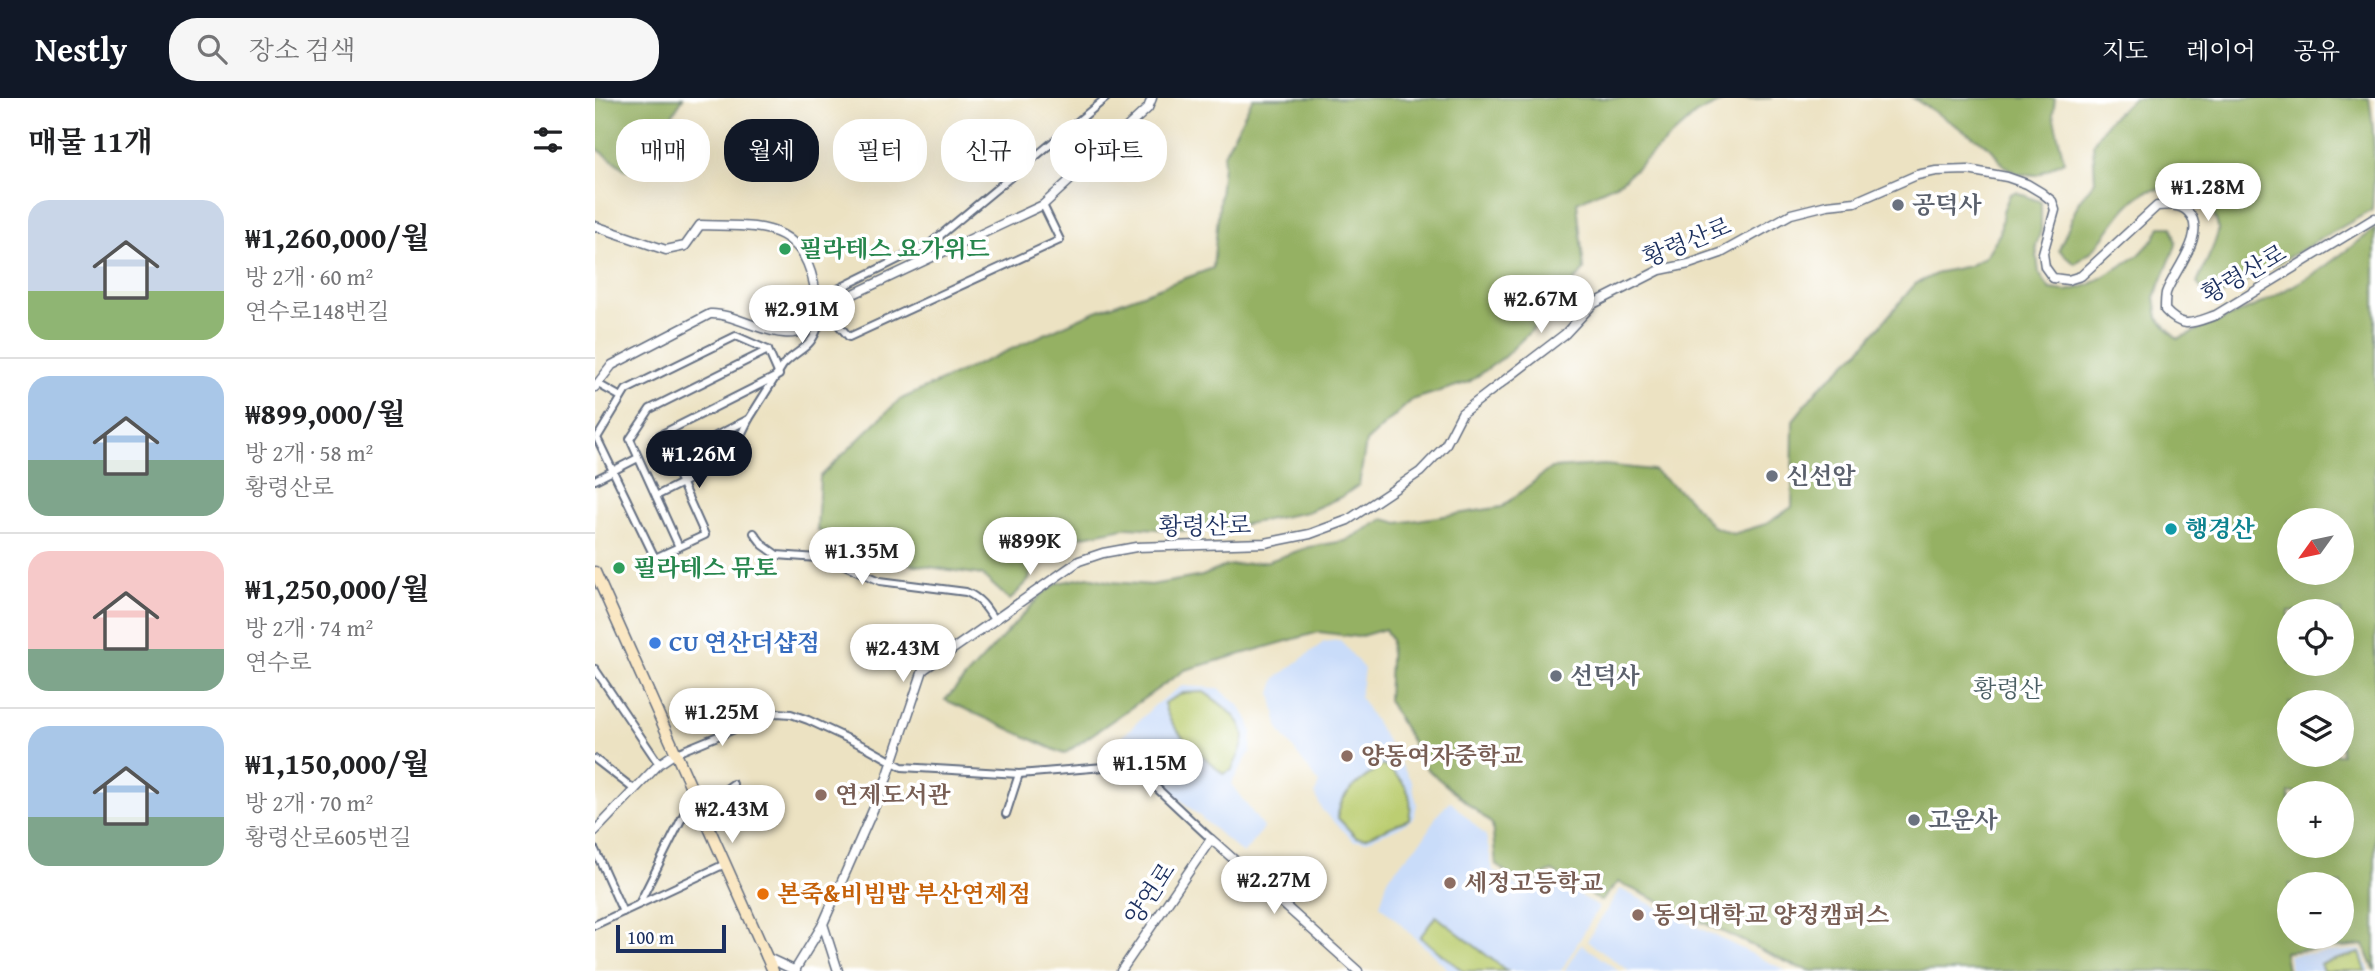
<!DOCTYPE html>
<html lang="ko">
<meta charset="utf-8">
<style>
:root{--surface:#fff;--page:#f6f6f6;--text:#202124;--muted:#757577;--line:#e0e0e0;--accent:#111827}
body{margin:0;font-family:"Gentium Book Plus","Noto Serif KR",serif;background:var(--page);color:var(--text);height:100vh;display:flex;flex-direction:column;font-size:26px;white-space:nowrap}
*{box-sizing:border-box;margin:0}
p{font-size:23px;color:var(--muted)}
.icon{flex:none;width:38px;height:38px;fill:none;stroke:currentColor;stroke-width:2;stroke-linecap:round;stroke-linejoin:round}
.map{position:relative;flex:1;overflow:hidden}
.details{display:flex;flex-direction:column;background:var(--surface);width:595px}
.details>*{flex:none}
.guide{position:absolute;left:21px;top:21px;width:665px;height:63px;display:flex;gap:14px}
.needle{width:46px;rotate:237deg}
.fabs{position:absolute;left:1682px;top:410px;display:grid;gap:14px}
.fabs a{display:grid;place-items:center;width:77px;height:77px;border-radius:50%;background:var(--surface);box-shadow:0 7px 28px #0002;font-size:35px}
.scale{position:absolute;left:21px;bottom:18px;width:110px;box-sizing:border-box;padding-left:7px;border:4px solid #1b2f5e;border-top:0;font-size:19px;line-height:24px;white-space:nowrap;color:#1b2f5e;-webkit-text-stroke:5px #fff;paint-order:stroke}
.price{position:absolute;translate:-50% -60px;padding:0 16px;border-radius:24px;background:#fff;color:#222;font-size:23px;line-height:46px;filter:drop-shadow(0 2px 4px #0008)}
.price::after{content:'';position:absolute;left:50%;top:42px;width:21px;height:16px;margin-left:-10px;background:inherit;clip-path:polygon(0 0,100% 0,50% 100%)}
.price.active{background:var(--accent);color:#fff}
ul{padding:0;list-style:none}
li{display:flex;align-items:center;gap:21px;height:175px;padding:0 28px}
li+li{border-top:2px solid var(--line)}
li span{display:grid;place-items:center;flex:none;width:196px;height:140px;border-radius:21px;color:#555}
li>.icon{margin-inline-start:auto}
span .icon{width:84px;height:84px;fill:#fffc;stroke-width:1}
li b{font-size:30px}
h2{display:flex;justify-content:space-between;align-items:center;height:84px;padding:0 28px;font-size:30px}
.pill{padding:0 24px;border-radius:28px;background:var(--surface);box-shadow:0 7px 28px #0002;font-size:24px;line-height:63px}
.pill.active{background:var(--accent);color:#fff}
header{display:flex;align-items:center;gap:42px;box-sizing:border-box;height:98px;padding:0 35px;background:var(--accent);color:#fff}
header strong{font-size:33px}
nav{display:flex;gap:38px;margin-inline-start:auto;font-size:24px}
.search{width:490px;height:63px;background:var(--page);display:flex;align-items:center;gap:18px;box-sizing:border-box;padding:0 24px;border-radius:28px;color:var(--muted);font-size:26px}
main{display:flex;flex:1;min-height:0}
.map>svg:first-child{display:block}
</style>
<header>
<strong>Nestly</strong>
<div class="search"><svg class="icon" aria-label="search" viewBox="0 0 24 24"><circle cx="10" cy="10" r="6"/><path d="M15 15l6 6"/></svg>장소 검색</div>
<nav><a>지도</a><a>레이어</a><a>공유</a></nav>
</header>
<main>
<section class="details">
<h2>매물 11개<svg class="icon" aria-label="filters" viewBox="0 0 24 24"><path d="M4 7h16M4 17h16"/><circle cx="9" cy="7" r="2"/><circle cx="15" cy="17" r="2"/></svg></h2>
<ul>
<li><span style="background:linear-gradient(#c9d6e8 65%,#8fb573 0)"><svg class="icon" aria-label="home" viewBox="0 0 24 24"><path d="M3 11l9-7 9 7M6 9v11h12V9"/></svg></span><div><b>₩1,260,000/월</b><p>방 2개 · 60 m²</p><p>연수로148번길</p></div></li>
<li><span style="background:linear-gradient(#a9c7e8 60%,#7fa58c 0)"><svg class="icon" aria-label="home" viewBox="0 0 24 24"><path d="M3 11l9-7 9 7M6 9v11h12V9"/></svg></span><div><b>₩899,000/월</b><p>방 2개 · 58 m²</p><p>황령산로</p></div></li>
<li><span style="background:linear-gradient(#f6c9c9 70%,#7fa58c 0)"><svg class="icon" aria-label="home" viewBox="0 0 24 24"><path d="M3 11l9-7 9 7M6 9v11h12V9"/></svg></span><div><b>₩1,250,000/월</b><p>방 2개 · 74 m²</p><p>연수로</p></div></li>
<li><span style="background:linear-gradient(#a9c7e8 65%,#7fa58c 0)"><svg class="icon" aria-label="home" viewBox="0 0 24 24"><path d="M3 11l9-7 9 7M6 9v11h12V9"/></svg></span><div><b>₩1,150,000/월</b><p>방 2개 · 70 m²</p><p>황령산로605번길</p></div></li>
</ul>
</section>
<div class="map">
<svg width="1780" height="873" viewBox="0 0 1780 873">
<rect width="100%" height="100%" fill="#fff"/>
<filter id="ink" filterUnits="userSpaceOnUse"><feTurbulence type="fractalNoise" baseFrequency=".0143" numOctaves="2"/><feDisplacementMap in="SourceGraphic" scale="14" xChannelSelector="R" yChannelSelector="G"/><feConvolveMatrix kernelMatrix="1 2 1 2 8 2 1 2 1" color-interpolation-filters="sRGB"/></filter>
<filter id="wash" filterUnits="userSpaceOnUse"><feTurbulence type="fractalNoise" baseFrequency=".00686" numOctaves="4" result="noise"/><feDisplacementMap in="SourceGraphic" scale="28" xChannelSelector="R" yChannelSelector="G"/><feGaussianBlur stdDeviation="1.57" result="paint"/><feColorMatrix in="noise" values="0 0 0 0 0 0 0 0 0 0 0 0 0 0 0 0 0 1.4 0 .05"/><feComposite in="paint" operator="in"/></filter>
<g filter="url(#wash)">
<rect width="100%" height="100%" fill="#ece2c2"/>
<g fill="#c9dcf9">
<path d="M745 542 769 571 765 599 817 684 822 706 819 720 805 729 771 743H759L727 712 720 696 724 685 684 632 676 595 681 580 729 544Z"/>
<path d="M587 588 623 590 643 606 653 621 657 633 656 653 636 686 669 730 648 756 534 657 523 643 561 606Z"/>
<path d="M855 703 891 738 898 773 926 790 954 778 1004 809 966 873H855L785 807 793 780 830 738 842 717Z"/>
<path d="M1025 791 1192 873H1034L992 843Z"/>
<path d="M986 846 1024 873H969Z"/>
<path d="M1766 852 1775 873H1696L1693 857Z"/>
</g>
<g fill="#bcce72" stroke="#6c7e68" stroke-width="2">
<path d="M609 594C623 604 650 621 649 640 648 650 641 662 637 672L628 676C608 657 574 634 569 605L588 595Z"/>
<path d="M788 667C808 681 820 694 814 721L770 740 761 739 743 720C743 694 769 681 788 667Z"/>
<path d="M841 818 912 873H868L825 839Z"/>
<path d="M1765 855 1771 873H1728L1725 866Z"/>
</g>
<g fill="#95b164" stroke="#587061" stroke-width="2" fill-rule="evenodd">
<path d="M0 0H88L60 44 56 55 49 58 43 76 31 72 0 49Z"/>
<path d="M658 0H1177L1132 1 1101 16 1027 83 982 104 989 172 941 228 909 259 874 284 817 302 771 344 764 387 746 399 712 414 641 428 603 434 534 429 484 439 456 440 441 451 434 482 415 502 387 477 315 466 268 454 222 432 225 379 304 302 496 215 618 170 629 56Z"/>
<path d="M1318 0H1460L1458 16 1469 63 1442 77 1423 76 1408 67 1396 50Z"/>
<path d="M1539 0H1774C1780 35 1780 77 1777 112L1616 203 1602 185C1606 174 1624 141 1623 131 1622 103 1575 84 1551 94 1532 102 1514 134 1501 149 1495 155 1487 160 1480 166L1464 152 1484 103 1500 83 1498 45 1513 23Z"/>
<path d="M1421 94 1446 104V132L1441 148 1444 175 1455 191 1472 193 1494 187 1544 157 1559 141 1565 129H1577L1581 147 1560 199 1563 220 1582 241 1667 205 1724 173 1780 131V873L1769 847 1689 854 1692 873H1217L1202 869 1023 784 1006 803 957 773 927 786 901 767 897 726 832 671 793 602 796 542 790 531 763 539 724 534 590 572 469 656 350 602 447 496 463 485 493 479 517 484 556 487 607 478 631 468 674 463 714 449 750 443 789 421 803 425 907 409 956 370 1009 367 1058 372 1092 399 1117 428 1138 436 1171 426 1197 409 1198 322 1223 291 1265 252 1320 186 1345 174 1374 168 1391 158 1405 135 1408 113 1415 96ZM1694 422H1746V474H1694ZM1694 513H1746V565H1694ZM1694 604H1746V656H1694ZM1694 695H1746V747H1694ZM1694 786H1746V838H1694Z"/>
</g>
</g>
<g filter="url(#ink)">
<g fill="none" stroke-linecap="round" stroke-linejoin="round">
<g stroke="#646e81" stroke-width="10">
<g id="minor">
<path d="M232 200 245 190 336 145 511 0"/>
<path d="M235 217 254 239 465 142 448 107"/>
<path d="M141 238 173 252 184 277 65 337 110 437 60 460 2 340 31 292Z"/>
<path d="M3 286 26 299"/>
<path d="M76 361 154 321"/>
<path d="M0 382 43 360"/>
<path d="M61 398 134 361 154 321 188 267C205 249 217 252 225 223"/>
<path d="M159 435 168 447 182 457 236 461 285 483 371 494C385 500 391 509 399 522"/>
<path d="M84 449 35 341 55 311 173 252"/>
<path d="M0 571 64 666"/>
<path d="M79 656 164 621 182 615 196 616 213 622 273 650 307 669 424 676 521 668 551 680 616 741"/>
<path d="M0 661 40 692"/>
<path d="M411 716 424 676"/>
<path d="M111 723 127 694 138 686"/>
<path d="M0 752 28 814"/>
<path d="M44 806 98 698"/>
<path d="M0 827 130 766"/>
</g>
</g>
<g stroke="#646e81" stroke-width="11">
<g id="tertiary">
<path d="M0 128 71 152 90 148 105 127C167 129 209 121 221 197"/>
<circle cx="224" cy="210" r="13"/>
<path d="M235 207 448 107 553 10 557 0"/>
<path d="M185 231 201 225 212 216"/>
<path d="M0 289 17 267 115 216C145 214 193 255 221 223"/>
<path d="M0 733 64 666 79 656"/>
<path d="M228 826 243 873"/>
<path d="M171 859 201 873"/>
<path d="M200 872 228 826 292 680 328 572 484 463 508 455 541 449 670 445 715 436 753 422 825 374 850 348 867 315 970 236 998 206 1065 172 1094 166 1126 155 1196 116 1232 107 1260 104 1322 77 1341 73 1373 72 1412 79 1432 86 1447 95 1457 103 1460 112 1448 155 1450 169 1458 180 1473 182 1486 178 1562 108C1573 107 1585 106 1593 114 1614 135 1578 174 1571 195 1570 200 1570 207 1570 212 1588 232 1598 225 1621 217L1780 120"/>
<path d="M526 873 616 741 763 873"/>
</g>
</g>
<g stroke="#646e81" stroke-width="13">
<path id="secondary" d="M0 474 178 873"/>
</g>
<use href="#minor" stroke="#fff" stroke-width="6"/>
<use href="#tertiary" stroke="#fff" stroke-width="8"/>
<use href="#secondary" stroke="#fae7c3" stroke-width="10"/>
</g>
</g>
<g fill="#6b7280" stroke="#fff" stroke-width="2.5">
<circle cx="1303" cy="107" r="7"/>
<circle cx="1177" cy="378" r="7"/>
<circle cx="961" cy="578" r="7"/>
<circle cx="1319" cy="722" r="7"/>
</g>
<g fill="#2e9e5b" stroke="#fff" stroke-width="2.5">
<circle cx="190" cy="151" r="7"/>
<circle cx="24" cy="470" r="7"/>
</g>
<circle fill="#0f9aa8" stroke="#fff" stroke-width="2.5" cx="1576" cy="431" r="7"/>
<circle fill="#3f7fe0" stroke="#fff" stroke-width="2.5" cx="60" cy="545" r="7"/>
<g fill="#8d6e63" stroke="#fff" stroke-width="2.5">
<circle cx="752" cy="658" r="7"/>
<circle cx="226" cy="697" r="7"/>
<circle cx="855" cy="785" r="7"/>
<circle cx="1043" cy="817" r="7"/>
</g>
<circle fill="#e8710a" stroke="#fff" stroke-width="2.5" cx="168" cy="796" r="7"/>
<g text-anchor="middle" stroke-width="7" stroke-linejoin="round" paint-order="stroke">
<g font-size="24" font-weight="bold" fill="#5b616d" stroke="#fff" text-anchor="start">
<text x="1317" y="115">공덕사</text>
<text x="1191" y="386">신선암</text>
<text x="975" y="586">선덕사</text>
<text x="1333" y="730">고운사</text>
</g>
<g font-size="24" fill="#1b2f5e" stroke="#fff">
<text transform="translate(1092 144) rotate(-22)" y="8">황령산로</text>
<text transform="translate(1649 176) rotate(-30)" y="8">황령산로</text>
<text transform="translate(610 428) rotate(-1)" y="8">황령산로</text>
<text transform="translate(555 796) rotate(-56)" y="8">양연로</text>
</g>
<g font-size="24" font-weight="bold" fill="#27864d" stroke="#fff" text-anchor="start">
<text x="204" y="159">필라테스 요가위드</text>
<text x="38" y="478">필라테스 뮤토</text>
</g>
<g font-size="24" font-weight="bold" fill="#0d838f" stroke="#fff" text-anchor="start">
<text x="1590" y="439">행경산</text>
</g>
<g font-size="24" font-weight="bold" fill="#366cbe" stroke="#fff" text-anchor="start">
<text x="74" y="553">CU 연산더샵점</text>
</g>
<g font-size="24" fill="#4b5f64" stroke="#fff">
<text x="1413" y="599">황령산</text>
</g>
<g font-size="24" font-weight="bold" fill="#785e54" stroke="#fff" text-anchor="start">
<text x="766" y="666">양동여자중학교</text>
<text x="240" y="705">연제도서관</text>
<text x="869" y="793">세정고등학교</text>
<text x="1057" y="825">동의대학교 양정캠퍼스</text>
</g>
<g font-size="24" font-weight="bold" fill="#c56008" stroke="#fff" text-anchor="start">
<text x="182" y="804">본죽&amp;비빔밥 부산연제점</text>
</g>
</g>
</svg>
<div class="fabs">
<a><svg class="needle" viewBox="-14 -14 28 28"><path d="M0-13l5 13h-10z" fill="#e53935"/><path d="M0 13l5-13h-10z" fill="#757577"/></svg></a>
<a><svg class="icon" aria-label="locate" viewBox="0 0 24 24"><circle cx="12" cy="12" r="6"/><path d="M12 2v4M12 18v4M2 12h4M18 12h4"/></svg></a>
<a><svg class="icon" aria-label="layers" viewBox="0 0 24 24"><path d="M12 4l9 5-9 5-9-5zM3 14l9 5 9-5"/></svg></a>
<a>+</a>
<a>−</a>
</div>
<div class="scale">100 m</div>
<b class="price" style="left:1613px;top:125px">₩1.28M</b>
<b class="price" style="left:946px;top:237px">₩2.67M</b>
<b class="price" style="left:207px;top:247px">₩2.91M</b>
<b class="price active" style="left:104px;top:392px">₩1.26M</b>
<b class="price" style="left:435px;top:479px">₩899K</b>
<b class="price" style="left:267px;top:489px">₩1.35M</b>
<b class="price" style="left:308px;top:586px">₩2.43M</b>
<b class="price" style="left:127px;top:650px">₩1.25M</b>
<b class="price" style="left:555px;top:701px">₩1.15M</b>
<b class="price" style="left:137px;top:747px">₩2.43M</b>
<b class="price" style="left:679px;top:818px">₩2.27M</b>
<div class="guide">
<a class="pill">매매</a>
<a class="pill active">월세</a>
<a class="pill">필터</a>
<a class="pill">신규</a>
<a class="pill">아파트</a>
</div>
</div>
</main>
